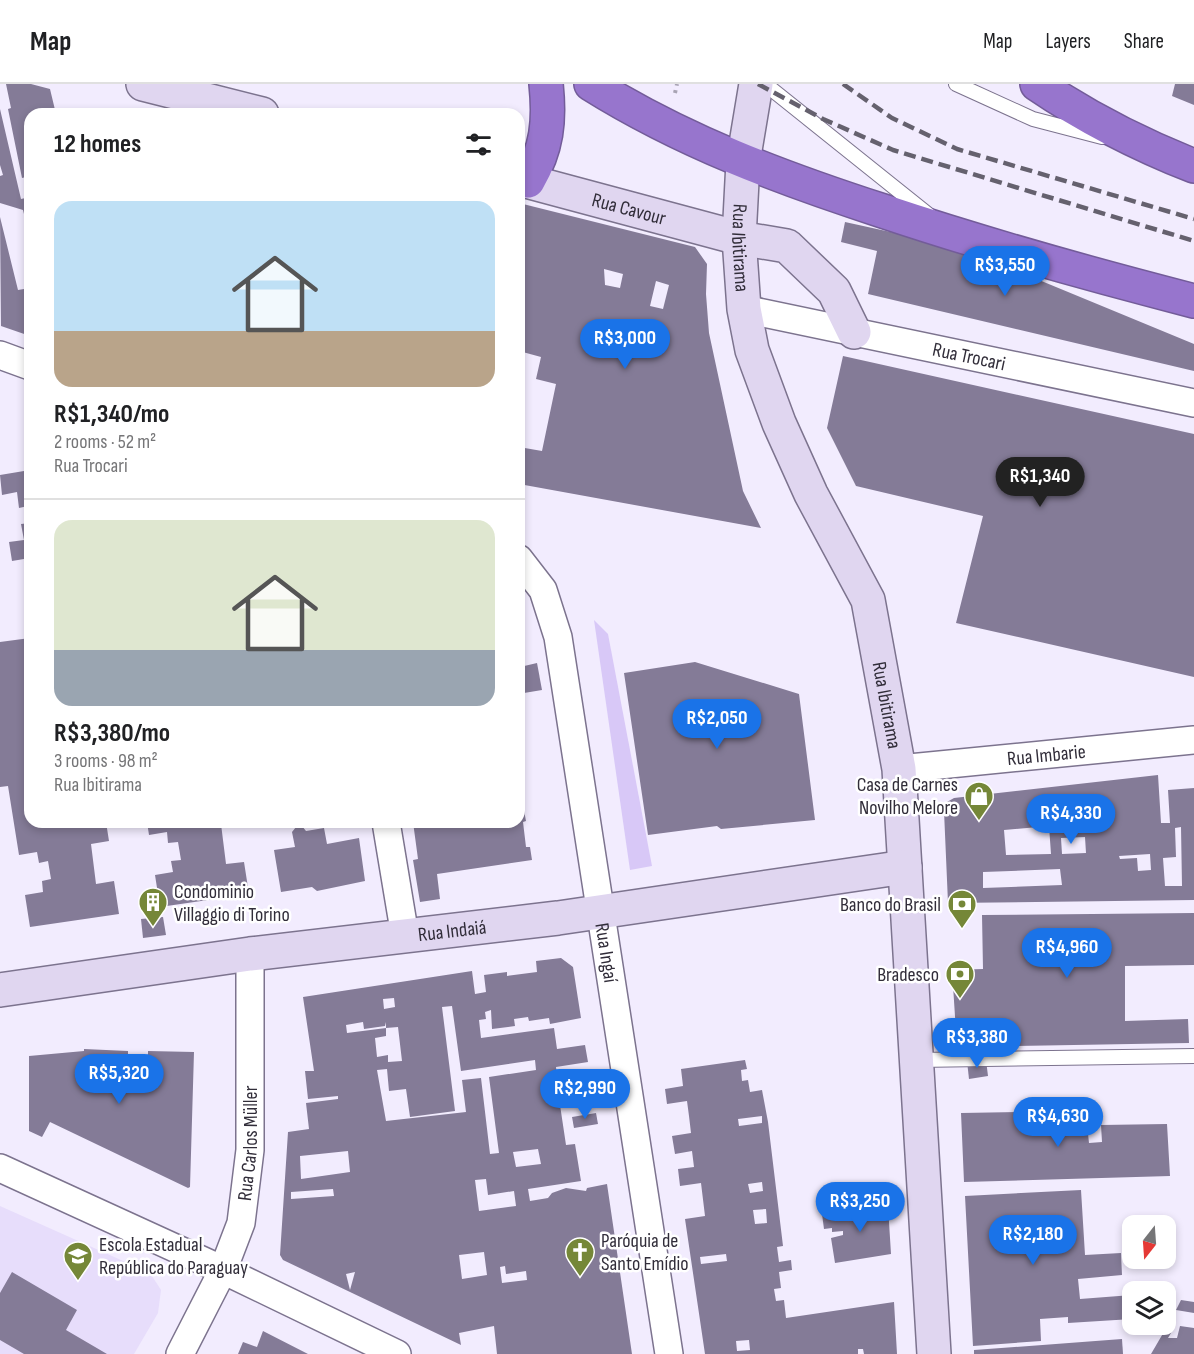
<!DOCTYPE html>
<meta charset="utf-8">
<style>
:root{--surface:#fff;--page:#f6f6f6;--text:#202124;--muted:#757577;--line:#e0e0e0;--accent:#1a73e8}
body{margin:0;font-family:"Sofia Sans Condensed",sans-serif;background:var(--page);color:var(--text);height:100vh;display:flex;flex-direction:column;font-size:22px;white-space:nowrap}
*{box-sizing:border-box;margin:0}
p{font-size:20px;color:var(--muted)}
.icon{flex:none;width:33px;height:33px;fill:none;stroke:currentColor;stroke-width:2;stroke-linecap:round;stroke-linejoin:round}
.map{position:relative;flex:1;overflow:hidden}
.drawer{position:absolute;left:24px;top:24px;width:501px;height:720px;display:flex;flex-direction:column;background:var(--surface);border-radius:18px;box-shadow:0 3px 9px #0003}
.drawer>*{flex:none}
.needle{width:39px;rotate:197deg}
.controls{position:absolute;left:1122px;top:1131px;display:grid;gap:12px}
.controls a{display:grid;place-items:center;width:54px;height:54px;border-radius:12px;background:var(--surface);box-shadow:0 3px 9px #0003;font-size:30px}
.price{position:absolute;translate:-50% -51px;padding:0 14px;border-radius:21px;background:var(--accent);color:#fff;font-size:20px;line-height:39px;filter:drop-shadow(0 2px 3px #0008)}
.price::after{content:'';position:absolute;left:50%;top:36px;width:18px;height:14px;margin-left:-9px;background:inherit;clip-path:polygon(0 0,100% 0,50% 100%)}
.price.current{background:#222;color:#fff}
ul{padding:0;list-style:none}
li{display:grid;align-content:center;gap:12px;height:318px;padding:0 30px}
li+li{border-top:2px solid var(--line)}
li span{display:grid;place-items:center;height:186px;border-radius:18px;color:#555}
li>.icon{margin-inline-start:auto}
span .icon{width:108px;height:108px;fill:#fffc;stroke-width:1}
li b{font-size:26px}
h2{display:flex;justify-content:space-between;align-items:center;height:72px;padding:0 30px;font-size:26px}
header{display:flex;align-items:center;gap:36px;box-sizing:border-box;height:84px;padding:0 30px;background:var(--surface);border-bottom:2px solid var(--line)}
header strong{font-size:28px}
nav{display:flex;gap:33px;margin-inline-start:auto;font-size:21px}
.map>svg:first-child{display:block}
</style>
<header>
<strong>Map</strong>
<nav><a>Map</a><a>Layers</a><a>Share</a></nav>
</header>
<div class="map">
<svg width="1194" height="1270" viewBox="0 0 1194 1270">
<rect width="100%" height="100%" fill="#f2ecfe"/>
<path fill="#e7ddfb" d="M0 1122 150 1189 161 1206 158 1229 134 1270H0Z"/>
<path fill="#d8c8f7" d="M594 536 608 550 652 782 630 786Z"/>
<g fill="#847b97" fill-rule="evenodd">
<path d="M6 0H31L50 5 56 30H30V92L22 94 8 25 11 24Z"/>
<path d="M1175 0H1194V21L1172 12Z"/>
<path d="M0 25 21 115 30 113V154L23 126 0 119V92L3 91 0 81Z"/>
<path d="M519 119 695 163 707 180 706 210 709 249 743 407 761 444 519 400V363L542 367 556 300 536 295 541 273 519 267ZM604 185 623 190 620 204 605 201ZM656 197 669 201 663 225 650 222Z"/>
<path d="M0 133 18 206 30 204V252L1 242Z"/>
<path d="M845 138 959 163 1194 260V287L868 210 877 167 841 158Z"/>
<path d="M843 272 1194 350V593L956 539 983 432 856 402 827 344Z"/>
<path d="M30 386V429H29L28 422 19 424 17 408 2 411 0 391Z"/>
<path d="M30 439V474L12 477 9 458 24 456 21 440Z"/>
<path d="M30 554V738H106L109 757 91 760 96 800 114 797 119 830 30 843 25 811 43 808 42 797 51 795 48 777 39 779 37 768 19 771 8 702 0 703V558Z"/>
<path d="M695 578 799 610 815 736 721 745 717 742 648 751 624 589Z"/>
<path d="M537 579 542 606 524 609 520 583Z"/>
<path d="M1158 691 1161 739H1170L1168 706 1194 704V816L948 819 944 727 947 718 954 714ZM1049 742 1051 770 1006 771 1004 746ZM1181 743 1182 802H1165L1163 774 1176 773 1175 744ZM1085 753 1086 769 1062 770 1061 754ZM1150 770 1151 786 1138 787 1137 774 1120 775 1119 772ZM1060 785 1062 801 983 804V788Z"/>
<path d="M519 700 526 737 523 738 526 763H530L532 776 437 790 440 815 420 818 413 776 418 775 413 738H519Z"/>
<path d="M147 738H226L221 740 226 780 244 778 249 810 160 823 155 791 173 788 171 777 181 776 178 758 168 759 167 748 149 751Z"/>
<path d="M302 742 306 747 324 744 327 760 359 754 365 797 317 807 312 803 281 808 274 766 295 763 292 748 296 743Z"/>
<path d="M1194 829V881L1125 882V937L1188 935 1189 959 957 963 952 886 983 885 982 831Z"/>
<path d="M163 833 166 851 143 854 141 835Z"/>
<path d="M561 874 573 883 581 934 550 940 549 934 529 937 528 933 514 935 515 942 492 945 491 926 485 928 486 935 479 936 481 954 554 944 557 965 585 961 588 978 556 983 558 1002 569 1000 572 1019 560 1021 566 1061 575 1060 581 1097 528 1105 530 1117 548 1114 552 1109 566 1104 586 1107 587 1104 607 1100 632 1270H497L494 1242 459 1249 461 1261 283 1176 280 1171 288 1048 309 1045 306 1019 338 1015V1012L308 1015 305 987H314L303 913 472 887 475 910 486 908 484 891 507 888V892L537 888 536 877ZM394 914 395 923 384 925 383 915ZM452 922 461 987 535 976 536 986 489 993 499 1069 490 1070 481 994 462 996 466 1028 386 1037 377 986 387 985 389 1007 406 1005 410 1033 455 1027 442 923ZM363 938 364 945 385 942 386 938V944L398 943 402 977 388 978V971L377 973 375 954 386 952V944L347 949 346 941ZM538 1065 541 1080 516 1083 513 1068ZM348 1067 350 1088 301 1095 300 1072ZM486 1095 488 1111 514 1107 516 1122 479 1127 475 1096ZM333 1105 334 1112 291 1115V1108ZM484 1168 487 1191 462 1195 459 1171ZM505 1182 506 1190 526 1187 527 1196 502 1199 500 1183ZM355 1188 350 1206 346 1190Z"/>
<path d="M84 965 128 967V990H148V967L194 968 190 1103 188 1104 50 1038 42 1053 29 1047V972L84 967Z"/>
<path d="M745 976 747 985 741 986 742 997 748 996 750 1008 762 1006 768 1038 783 1162 777 1163 779 1178 791 1176 792 1186 779 1188 781 1204 774 1205 776 1217 784 1216 786 1234 894 1218 897 1270H864L863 1265H858V1270H705L685 1135 705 1132 701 1099 680 1102 678 1085 694 1083 692 1067 675 1070 672 1052 691 1049 689 1032 687 1017 667 1020 665 1005 683 1002 681 985ZM762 1032V1039L739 1042 738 1035ZM762 1098 763 1107 750 1109 748 1100ZM766 1125 767 1139 755 1140 753 1126ZM726 1170 727 1177 701 1180 700 1173ZM749 1256 750 1266 737 1267 736 1257Z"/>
<path d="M986 976 988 992 969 995 967 977Z"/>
<path d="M591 992V997L568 1000 567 996Z"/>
<path d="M1079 1027 1081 1051 1088 1050 1089 1059 1102 1058 1101 1041 1167 1040 1170 1092 964 1098 961 1029Z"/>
<path d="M596 1029 598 1040 574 1044 572 1033Z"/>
<path d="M1081 1106 1085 1171 1121 1169 1122 1191 1078 1195 1080 1215 1132 1211V1235L1068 1239V1233L1040 1235 1041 1257 973 1262 965 1112Z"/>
<path d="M888 1122 891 1170 835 1179 831 1154 843 1151V1147L832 1148V1144L824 1145 822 1130Z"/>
<path d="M12 1188 77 1226 66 1246 107 1270H24L0 1256V1209Z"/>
<path d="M1181 1216 1194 1218V1229L1176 1226Z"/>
<path d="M1180 1242 1194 1244V1270H1151L1165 1246 1171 1249 1168 1254H1177Z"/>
<path d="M263 1247 308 1270H238L243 1258 257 1263Z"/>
<path d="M1122 1255 1123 1270H974V1266Z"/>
</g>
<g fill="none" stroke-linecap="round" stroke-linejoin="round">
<g stroke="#7c738e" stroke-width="16">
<g id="lane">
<path d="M765 0 930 132"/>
<path d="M956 0 1033 35 1102 53"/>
<path d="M917 976 1194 972"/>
</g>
</g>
<g stroke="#7c738e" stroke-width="30">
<g id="street">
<path id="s1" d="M744 225 1194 319"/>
<path d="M0 271 30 282"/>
<path id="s2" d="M519 475 543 506 558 553 669 1270"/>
<path id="s3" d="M899 685 1194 656"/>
<path d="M386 738 405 852"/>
<path d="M0 1084 223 1186 397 1270"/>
<path id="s4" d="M180 1270 223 1186 241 1139 250 1066V870"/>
</g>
</g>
<g stroke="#7c738e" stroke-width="36">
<g id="secondary">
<path d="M143 0 262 30"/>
<path id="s5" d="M756 0 743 78 739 154 744 225 752 266 779 339 811 410 868 516 899 685 934 1270"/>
<path id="s6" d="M519 95 739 154 787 162 834 207 854 248"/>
<path id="s7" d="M0 906 250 870 558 834 905 783"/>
</g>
</g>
<g stroke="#735c99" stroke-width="36">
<g id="highway">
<path d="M591 0C682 57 781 94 883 127 985 161 1089 190 1194 217"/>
<path d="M1037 0C1087 34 1138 60 1194 82"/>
<path d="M528 97C547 65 550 37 546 0"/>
</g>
</g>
<path stroke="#a9a4b4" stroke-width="4" stroke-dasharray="3 4.5" stroke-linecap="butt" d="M675 9 677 0"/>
<use href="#lane" stroke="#fff" stroke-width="14"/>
<use href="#street" stroke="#fff" stroke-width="27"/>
<use href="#secondary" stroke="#e0d6f0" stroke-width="33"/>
<use href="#highway" stroke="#9775cd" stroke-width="33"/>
<g stroke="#65616e" stroke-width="4.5" stroke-dasharray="12 6" stroke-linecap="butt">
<path d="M758 0 823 35 893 66 1194 157"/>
<path d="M843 0 892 34 957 65 1194 135"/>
</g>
</g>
<defs>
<g id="shop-pin" transform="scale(1.5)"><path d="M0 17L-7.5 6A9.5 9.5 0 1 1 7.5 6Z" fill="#758738" stroke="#fff"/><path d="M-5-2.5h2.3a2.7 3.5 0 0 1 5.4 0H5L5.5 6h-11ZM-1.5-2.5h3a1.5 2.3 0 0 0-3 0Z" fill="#fff"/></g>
<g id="building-pin" transform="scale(1.5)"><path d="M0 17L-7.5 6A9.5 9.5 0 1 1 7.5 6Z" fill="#758738" stroke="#fff"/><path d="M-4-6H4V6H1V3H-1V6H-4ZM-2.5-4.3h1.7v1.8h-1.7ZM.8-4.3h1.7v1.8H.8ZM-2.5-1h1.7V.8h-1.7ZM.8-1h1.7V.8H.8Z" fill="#fff"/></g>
<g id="bank-pin" transform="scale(1.5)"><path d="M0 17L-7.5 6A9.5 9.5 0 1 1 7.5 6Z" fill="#758738" stroke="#fff"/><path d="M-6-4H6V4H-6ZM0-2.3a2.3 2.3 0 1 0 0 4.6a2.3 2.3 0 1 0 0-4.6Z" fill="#fff"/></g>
<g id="church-pin" transform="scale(1.5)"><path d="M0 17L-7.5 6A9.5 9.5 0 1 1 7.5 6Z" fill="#758738" stroke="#fff"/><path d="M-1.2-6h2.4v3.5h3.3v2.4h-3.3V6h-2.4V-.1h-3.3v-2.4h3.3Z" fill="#fff"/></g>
<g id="school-pin" transform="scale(1.5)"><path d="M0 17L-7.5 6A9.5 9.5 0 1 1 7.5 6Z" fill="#758738" stroke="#fff"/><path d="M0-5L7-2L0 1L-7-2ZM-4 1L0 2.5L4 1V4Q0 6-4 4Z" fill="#fff"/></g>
</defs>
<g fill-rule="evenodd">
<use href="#shop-pin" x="979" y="712"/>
<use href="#building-pin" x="153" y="818"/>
<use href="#bank-pin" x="962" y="820"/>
<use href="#bank-pin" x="960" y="890"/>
<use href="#church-pin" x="580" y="1168"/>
<use href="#school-pin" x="78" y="1172"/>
</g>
<g text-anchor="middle" stroke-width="5" stroke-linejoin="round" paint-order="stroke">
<g font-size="20" fill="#312d39" stroke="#fff">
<text dy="7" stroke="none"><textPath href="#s6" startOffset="114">Rua Cavour</textPath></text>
<text dy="7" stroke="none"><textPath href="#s5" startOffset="165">Rua Ibitirama</textPath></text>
<text dy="7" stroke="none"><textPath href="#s1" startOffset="230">Rua Trocari</textPath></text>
<text dy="7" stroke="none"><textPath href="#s5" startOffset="651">Rua Ibitirama</textPath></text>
<text dy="7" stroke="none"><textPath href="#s3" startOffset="148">Rua Imbarie</textPath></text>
<text dy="7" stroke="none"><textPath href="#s7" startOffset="456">Rua Indaiá</textPath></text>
<text dy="7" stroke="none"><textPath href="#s2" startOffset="408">Rua Ingaí</textPath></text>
<text dy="7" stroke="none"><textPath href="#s4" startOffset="225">Rua Carlos Müller</textPath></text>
</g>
<g font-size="20" fill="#312d39" stroke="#fff" text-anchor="end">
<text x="958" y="707">Casa de Carnes<tspan x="958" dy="23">Novilho Melore</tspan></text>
<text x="174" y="814" text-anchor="start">Condominio<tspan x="174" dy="23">Villaggio di Torino</tspan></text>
<text x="941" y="827">Banco do Brasil</text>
<text x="939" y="897">Bradesco</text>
<text x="601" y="1163" text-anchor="start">Paróquia de<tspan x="601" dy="23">Santo Emídio</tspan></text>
<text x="99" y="1167" text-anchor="start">Escola Estadual<tspan x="99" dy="23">República do Paraguay</tspan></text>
</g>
</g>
</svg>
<div class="controls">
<a><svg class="needle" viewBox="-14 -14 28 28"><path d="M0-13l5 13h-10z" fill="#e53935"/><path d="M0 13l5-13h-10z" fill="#757577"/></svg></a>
<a><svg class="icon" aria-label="layers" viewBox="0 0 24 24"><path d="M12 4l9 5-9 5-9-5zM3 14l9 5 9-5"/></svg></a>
</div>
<b class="price" style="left:1005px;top:213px">R$3,550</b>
<b class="price" style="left:625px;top:286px">R$3,000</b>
<b class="price current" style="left:1040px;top:424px">R$1,340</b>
<b class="price" style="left:717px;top:666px">R$2,050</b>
<b class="price" style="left:1071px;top:761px">R$4,330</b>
<b class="price" style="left:1067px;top:895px">R$4,960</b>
<b class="price" style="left:977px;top:985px">R$3,380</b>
<b class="price" style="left:119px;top:1021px">R$5,320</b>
<b class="price" style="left:585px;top:1036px">R$2,990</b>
<b class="price" style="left:1058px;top:1064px">R$4,630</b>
<b class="price" style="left:860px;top:1149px">R$3,250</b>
<b class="price" style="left:1033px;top:1182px">R$2,180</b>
<section class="drawer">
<h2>12 homes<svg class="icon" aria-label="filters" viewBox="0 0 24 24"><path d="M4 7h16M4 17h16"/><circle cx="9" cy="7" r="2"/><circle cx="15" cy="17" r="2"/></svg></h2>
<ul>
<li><span style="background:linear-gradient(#bfe0f5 70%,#b9a48a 0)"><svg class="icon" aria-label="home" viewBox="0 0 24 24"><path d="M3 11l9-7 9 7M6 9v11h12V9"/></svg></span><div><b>R$1,340/mo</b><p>2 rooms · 52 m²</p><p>Rua Trocari</p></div></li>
<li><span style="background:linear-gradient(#dfe7d0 70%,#9aa5b1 0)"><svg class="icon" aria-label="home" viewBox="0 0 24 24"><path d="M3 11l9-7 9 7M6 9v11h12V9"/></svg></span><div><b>R$3,380/mo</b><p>3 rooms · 98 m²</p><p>Rua Ibitirama</p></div></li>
</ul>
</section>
</div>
